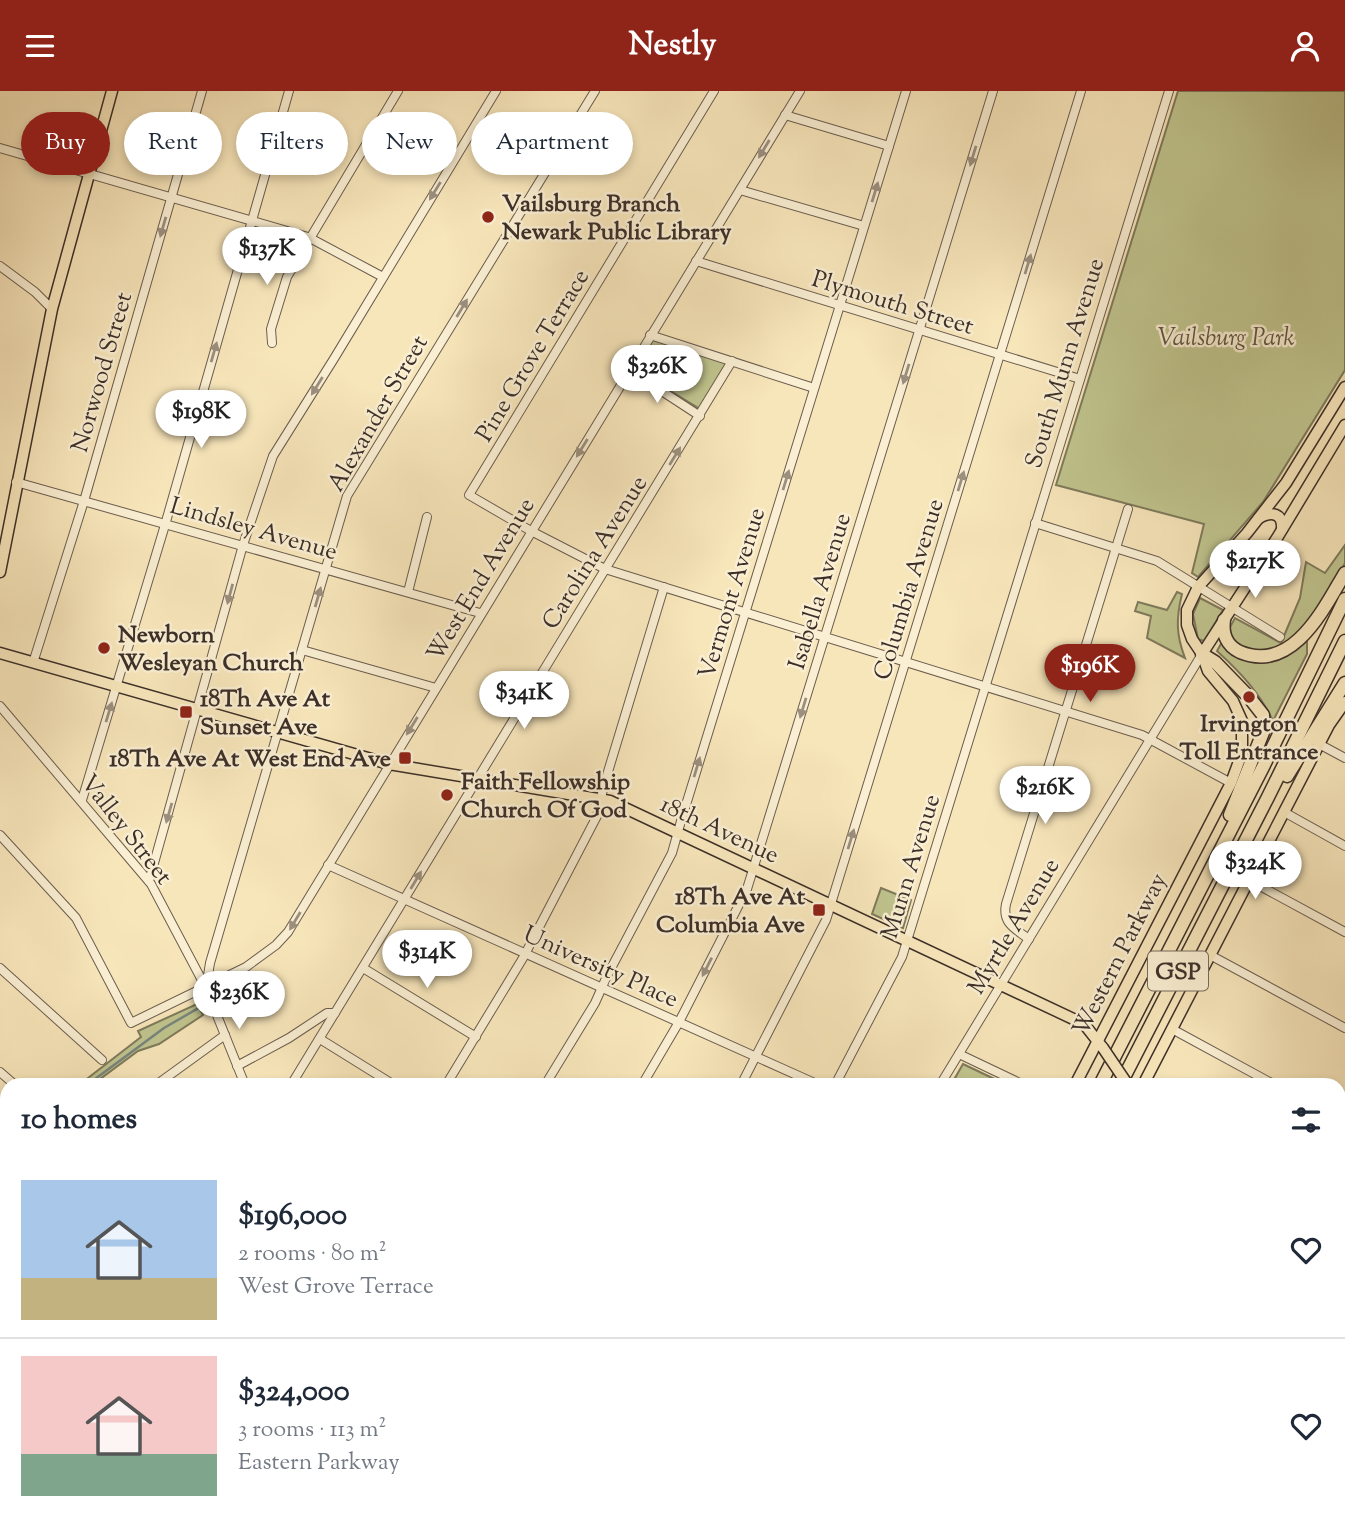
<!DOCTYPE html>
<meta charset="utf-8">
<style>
:root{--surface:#fff;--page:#f6f6f7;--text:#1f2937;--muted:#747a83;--line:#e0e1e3;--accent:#8f2418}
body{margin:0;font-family:"Sorts Mill Goudy",serif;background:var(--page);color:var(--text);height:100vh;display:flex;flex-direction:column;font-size:26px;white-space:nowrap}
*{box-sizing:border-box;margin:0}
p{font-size:23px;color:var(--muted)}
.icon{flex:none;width:38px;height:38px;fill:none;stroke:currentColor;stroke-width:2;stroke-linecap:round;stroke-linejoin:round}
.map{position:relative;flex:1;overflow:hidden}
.side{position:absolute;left:0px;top:987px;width:1346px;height:450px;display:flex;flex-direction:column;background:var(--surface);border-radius:21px 21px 0 0;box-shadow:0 4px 10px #0003}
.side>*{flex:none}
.banner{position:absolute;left:21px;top:21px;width:700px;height:63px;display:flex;gap:14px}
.price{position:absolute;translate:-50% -60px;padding:0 16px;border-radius:24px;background:#fff;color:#222;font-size:23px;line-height:46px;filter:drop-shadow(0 2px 4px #0008)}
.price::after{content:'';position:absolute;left:50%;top:42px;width:21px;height:16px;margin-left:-10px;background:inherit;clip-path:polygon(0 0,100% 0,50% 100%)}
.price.active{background:var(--accent);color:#fff}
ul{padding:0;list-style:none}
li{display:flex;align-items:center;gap:21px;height:175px;padding:0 21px}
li+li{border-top:2px solid var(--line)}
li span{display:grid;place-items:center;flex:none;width:196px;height:140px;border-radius:0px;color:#555}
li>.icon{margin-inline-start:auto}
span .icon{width:84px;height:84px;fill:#fffc;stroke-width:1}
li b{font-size:30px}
h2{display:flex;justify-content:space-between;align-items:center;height:84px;padding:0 21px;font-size:30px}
.pill{padding:0 24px;border-radius:32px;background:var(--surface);box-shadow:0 4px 10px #0003;font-size:24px;line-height:63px}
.pill.active{background:var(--accent);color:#fff}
header{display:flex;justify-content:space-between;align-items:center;height:91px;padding:0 21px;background:var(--accent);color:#fff;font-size:32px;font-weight:700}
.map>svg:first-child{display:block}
</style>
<header><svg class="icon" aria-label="menu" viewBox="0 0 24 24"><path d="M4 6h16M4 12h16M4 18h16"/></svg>Nestly<svg class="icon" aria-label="person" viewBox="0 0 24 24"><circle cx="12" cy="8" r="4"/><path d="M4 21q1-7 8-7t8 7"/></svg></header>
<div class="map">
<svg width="1345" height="1436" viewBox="0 0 1345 1436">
<rect width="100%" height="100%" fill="#f8e6bb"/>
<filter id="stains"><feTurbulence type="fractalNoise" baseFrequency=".00286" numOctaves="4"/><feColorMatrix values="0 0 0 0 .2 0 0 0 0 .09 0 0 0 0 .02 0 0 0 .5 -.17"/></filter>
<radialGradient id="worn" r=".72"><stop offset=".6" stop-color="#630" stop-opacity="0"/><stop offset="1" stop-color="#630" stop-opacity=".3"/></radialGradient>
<g fill="#c0c48e" stroke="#7e7a5c" stroke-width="2">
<path d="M1178 0H1345V279L1263 411 1198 486 1192 482 1204 433 1056 394Z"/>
<path d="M652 247 729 272 700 318 633 277Z"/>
<path d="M1345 454V472L1329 502 1307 534V563L1273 630C1260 602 1240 581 1217 560L1235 527 1281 552 1300 507 1306 471 1325 482Z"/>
<path d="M1177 501 1182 503C1176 527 1176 544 1185 567L1147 547 1151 525 1135 520 1138 511 1167 519Z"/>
<path d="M1200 507 1223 519 1204 550 1198 548 1193 523Z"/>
<path d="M881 797 911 809 903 837 872 823Z"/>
<path d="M197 913 203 924 159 953 138 960 92 994H79L141 946 138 940Z"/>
<path d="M963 973 1007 994H966L955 987Z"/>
</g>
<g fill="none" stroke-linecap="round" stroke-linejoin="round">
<g stroke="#77857e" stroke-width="2.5">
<path d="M87 994 164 937 202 915"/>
<path d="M0 1058 7 1053"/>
</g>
<g stroke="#6b5d4e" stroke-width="10">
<g id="minor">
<path d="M714 0 469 404 531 440 605 478 1142 644 1231 692"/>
<path d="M785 24 889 55"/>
<path d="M0 57 308 146 383 186"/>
<path d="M740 99 864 135"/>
<path d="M696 170 1080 288"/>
<path d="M0 175 35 201 52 218"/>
<path d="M650 244 814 297"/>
<path d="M272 252 271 238 287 186 398 0"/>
<path d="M631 280 700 325"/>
<path d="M16 391 480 522"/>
<path d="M1035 432 1157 470 1280 546"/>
<path d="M408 501 427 426"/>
<path d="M302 559 436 597"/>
<path d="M33 572 84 410 202 0"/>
<path d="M0 615 151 793 206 897 245 994"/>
<path d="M1319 653 1345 667"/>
<path d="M82 709 165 434 289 0"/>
<path d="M1284 721 1345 755"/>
<path d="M0 744 76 827 131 932 246 876 276 854 288 841 800 0"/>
<path d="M328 774 819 994"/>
<path d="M1249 789 1345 841"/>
<path d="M149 790 243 454 273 365 335 266 496 0"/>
<path d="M1029 848C1015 838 1002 832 1006 813L1128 418"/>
<path d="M1210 864 1345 937"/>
<path d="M0 877 102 969"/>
<path d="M363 877 476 946"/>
<path d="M206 897 210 872 347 405 595 0"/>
<path d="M1172 938 1275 994"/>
<path d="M320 948 394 994"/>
<path d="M959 963 1024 994"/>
<path d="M237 975 289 947 327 922H335"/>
<path d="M0 981 15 994"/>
<path d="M156 994 225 944"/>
<path d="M291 994 732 270"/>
<path d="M446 994 523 867 597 725 604 694 664 496"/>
<path d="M545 994 595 912 607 885 672 762 681 730 906 0"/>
<path d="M642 994 679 931 747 798 993 0"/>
<path d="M741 994 826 829 1081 0"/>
<path d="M835 994 902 866 1169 0"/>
<path d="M940 994 1202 563"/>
<path d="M1339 1029 1345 1032"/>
<path d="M0 1111 7 1105"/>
<path d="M0 1178 7 1181"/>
<path d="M0 1270 7 1272"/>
<path d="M1339 1326 1345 1330"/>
<path d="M0 1363 7 1366"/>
<path d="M1339 1380 1345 1369"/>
<path d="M157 1430 167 1436"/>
<path d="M606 1430 616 1436"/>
<path d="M768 1430 778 1436"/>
<path d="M1067 1430 1078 1436"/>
<path d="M123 1436 125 1430"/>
<path d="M311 1436 315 1430"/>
<path d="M409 1436 411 1430"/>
<path d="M508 1436 512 1430"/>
<path d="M669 1436 673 1430"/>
<path d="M1309 1436 1312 1430"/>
</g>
</g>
<g stroke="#3c2f29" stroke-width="13">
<g id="major">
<path d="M1259 427C1272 420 1283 422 1282 438"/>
<path d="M0 481 52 218 112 0"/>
<path d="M0 562 389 673 610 710 1084 933 1103 957"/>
<path d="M1202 563 1277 447 1345 334"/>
<path d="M1075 994 1231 692 1242 662V630L1233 610 1208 580 1202 563 1192 548 1187 534V519L1198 496 1247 442 1286 392 1345 296"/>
<path d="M1143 994 1329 634 1345 611"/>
<path d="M1339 1125 1345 1128"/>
<path d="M1339 1203 1345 1191"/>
<path d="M847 1436 850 1430"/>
<path d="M914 1436 917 1430"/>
<path d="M1213 1436 1216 1430"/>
</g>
</g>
<g stroke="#3c2f29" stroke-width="15">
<g id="highway">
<path d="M1224 529C1222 543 1227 555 1240 561 1293 583 1324 517 1345 482"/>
<path d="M1202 563 1215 571 1246 603"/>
<path d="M1287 685 1345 592"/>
<path d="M1230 724 1264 639 1263 624 1252 610"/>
<path d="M1100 994 1263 676 1345 508"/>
<path d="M1120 994 1268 706 1345 550"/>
<path d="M865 1436 870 1430"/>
<path d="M891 1436 895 1430"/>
</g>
</g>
<use href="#minor" stroke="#faefd3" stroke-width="8"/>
<use href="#major" stroke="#f8e6bb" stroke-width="10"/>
<use href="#highway" stroke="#f8e6bb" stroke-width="12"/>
<g stroke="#3c2f29" stroke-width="13" stroke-linecap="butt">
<path id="major-bridge" d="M1103 957 1128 994"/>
</g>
<use href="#major-bridge" stroke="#f8e6bb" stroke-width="10"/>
</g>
<defs><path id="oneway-solid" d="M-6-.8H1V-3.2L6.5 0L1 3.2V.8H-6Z" transform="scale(1.75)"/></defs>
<g fill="#9b8f7e">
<use href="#oneway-solid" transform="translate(764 58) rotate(121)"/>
<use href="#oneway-solid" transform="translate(973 65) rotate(107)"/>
<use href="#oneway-solid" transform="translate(435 100) rotate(122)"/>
<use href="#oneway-solid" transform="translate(875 101) rotate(-73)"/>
<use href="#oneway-solid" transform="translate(163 136) rotate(106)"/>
<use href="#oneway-solid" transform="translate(1028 173) rotate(-73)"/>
<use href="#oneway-solid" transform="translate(462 217) rotate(-59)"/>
<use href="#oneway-solid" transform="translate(214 261) rotate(-74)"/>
<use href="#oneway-solid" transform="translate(906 283) rotate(107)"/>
<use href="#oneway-solid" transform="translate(317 295) rotate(122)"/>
<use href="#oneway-solid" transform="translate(582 357) rotate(122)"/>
<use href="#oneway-solid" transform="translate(675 365) rotate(-58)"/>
<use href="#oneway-solid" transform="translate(786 389) rotate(-73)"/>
<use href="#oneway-solid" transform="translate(961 390) rotate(-73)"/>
<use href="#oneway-solid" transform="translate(230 503) rotate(105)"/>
<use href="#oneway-solid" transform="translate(318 506) rotate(-74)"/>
<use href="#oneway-solid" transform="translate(803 617) rotate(107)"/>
<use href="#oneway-solid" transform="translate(109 621) rotate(-73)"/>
<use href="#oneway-solid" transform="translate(412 635) rotate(122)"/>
<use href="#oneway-solid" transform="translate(697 676) rotate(-73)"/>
<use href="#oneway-solid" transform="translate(169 722) rotate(106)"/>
<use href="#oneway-solid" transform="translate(851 748) rotate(-73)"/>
<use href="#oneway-solid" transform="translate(416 789) rotate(-59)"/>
<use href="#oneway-solid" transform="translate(295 830) rotate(121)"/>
<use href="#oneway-solid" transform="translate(707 876) rotate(117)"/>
</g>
<g fill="#8f2418" stroke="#faefd3" stroke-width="2.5">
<circle cx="488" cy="126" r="7"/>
<circle cx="104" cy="557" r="7"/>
<circle cx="1249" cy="606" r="7"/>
<rect x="179" y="614" width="14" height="14" rx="3.5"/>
<rect x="398" y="660" width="14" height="14" rx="3.5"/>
<circle cx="447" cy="704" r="7"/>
<rect x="812" y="812" width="14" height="14" rx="3.5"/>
</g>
<g text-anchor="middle" stroke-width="5" stroke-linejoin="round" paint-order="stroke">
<rect fill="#faefd3" stroke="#75695c" stroke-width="2" x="1148" y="860.5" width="60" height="39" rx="5"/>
<g font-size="23" font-weight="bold" fill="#3c2f29">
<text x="1178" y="888">GSP</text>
</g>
<g font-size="24" font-weight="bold" fill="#3c2f29" stroke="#faefd3" text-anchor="start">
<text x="502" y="120">Vailsburg Branch<tspan x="502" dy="28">Newark Public Library</tspan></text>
<text x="118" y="551">Newborn<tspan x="118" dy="28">Wesleyan Church</tspan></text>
<text x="200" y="615">18Th Ave At<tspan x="200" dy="28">Sunset Ave</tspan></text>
<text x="1249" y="640" text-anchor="middle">Irvington<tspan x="1249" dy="28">Toll Entrance</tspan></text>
<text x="391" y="675" text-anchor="end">18Th Ave At West End Ave</text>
<text x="461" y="698">Faith Fellowship<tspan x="461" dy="28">Church Of God</tspan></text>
<text x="805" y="813" text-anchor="end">18Th Ave At<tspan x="805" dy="28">Columbia Ave</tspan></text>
</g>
<g font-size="24" fill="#3c2f29" stroke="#faefd3">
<text transform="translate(893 211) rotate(17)" y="8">Plymouth Street</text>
<text transform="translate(532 264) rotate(-59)" y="8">Pine Grove Terrace</text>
<text transform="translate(1064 272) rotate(-73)" y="8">South Munn Avenue</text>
<text transform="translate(101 281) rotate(-74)" y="8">Norwood Street</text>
<text transform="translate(377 322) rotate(-60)" y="8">Alexander Street</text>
<text transform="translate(254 437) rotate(16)" y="8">Lindsley Avenue</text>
<text transform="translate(594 461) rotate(-58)" y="8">Carolina Avenue</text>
<text transform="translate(480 488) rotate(-59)" y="8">West End Avenue</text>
<text transform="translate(908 498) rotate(-73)" y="8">Columbia Avenue</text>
<text transform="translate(819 500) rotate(-73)" y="8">Isabella Avenue</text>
<text transform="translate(731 502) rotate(-73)" y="8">Vermont Avenue</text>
<text transform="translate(127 738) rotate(52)" y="8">Valley Street</text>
<text transform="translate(720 738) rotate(25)" y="8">18th Avenue</text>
<text transform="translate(910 775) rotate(-73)" y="8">Munn Avenue</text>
<text transform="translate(1013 835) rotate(-59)" y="8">Myrtle Avenue</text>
<text transform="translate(1119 863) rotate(-63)" y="8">Western Parkway</text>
<text transform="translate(601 875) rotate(24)" y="8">University Place</text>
</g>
<g font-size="24" font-style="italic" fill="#5d5442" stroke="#faefd3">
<text x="1226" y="254">Vailsburg Park</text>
</g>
</g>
<rect width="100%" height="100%" filter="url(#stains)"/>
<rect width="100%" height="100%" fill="url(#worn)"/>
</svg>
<b class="price" style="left:267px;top:196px">$137K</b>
<b class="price" style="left:657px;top:314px">$326K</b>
<b class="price" style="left:201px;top:359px">$198K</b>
<b class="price" style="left:1255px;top:509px">$217K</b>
<b class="price active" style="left:1090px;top:613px">$196K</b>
<b class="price" style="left:524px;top:640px">$341K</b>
<b class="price" style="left:1045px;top:735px">$216K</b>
<b class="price" style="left:1255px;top:810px">$324K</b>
<b class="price" style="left:427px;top:899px">$314K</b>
<b class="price" style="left:239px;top:940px">$236K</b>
<div class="banner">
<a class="pill active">Buy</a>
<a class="pill">Rent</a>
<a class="pill">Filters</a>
<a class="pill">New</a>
<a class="pill">Apartment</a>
</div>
<section class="side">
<h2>10 homes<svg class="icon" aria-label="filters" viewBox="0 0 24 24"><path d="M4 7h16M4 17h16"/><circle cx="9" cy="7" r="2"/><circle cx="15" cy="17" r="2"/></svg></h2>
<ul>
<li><span style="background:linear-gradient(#a9c7e8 70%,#c2b280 0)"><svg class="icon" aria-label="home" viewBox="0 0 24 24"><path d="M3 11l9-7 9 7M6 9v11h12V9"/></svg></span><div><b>$196,000</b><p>2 rooms · 80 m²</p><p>West Grove Terrace</p></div><svg class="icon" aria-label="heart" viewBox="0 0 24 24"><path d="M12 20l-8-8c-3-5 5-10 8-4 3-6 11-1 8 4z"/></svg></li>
<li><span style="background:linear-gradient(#f6c9c9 70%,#7fa58c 0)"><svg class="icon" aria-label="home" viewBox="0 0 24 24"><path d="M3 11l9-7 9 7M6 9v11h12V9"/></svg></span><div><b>$324,000</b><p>3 rooms · 113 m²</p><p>Eastern Parkway</p></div><svg class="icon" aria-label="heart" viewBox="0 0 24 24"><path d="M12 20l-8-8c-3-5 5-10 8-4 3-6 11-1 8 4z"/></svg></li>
</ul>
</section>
</div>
